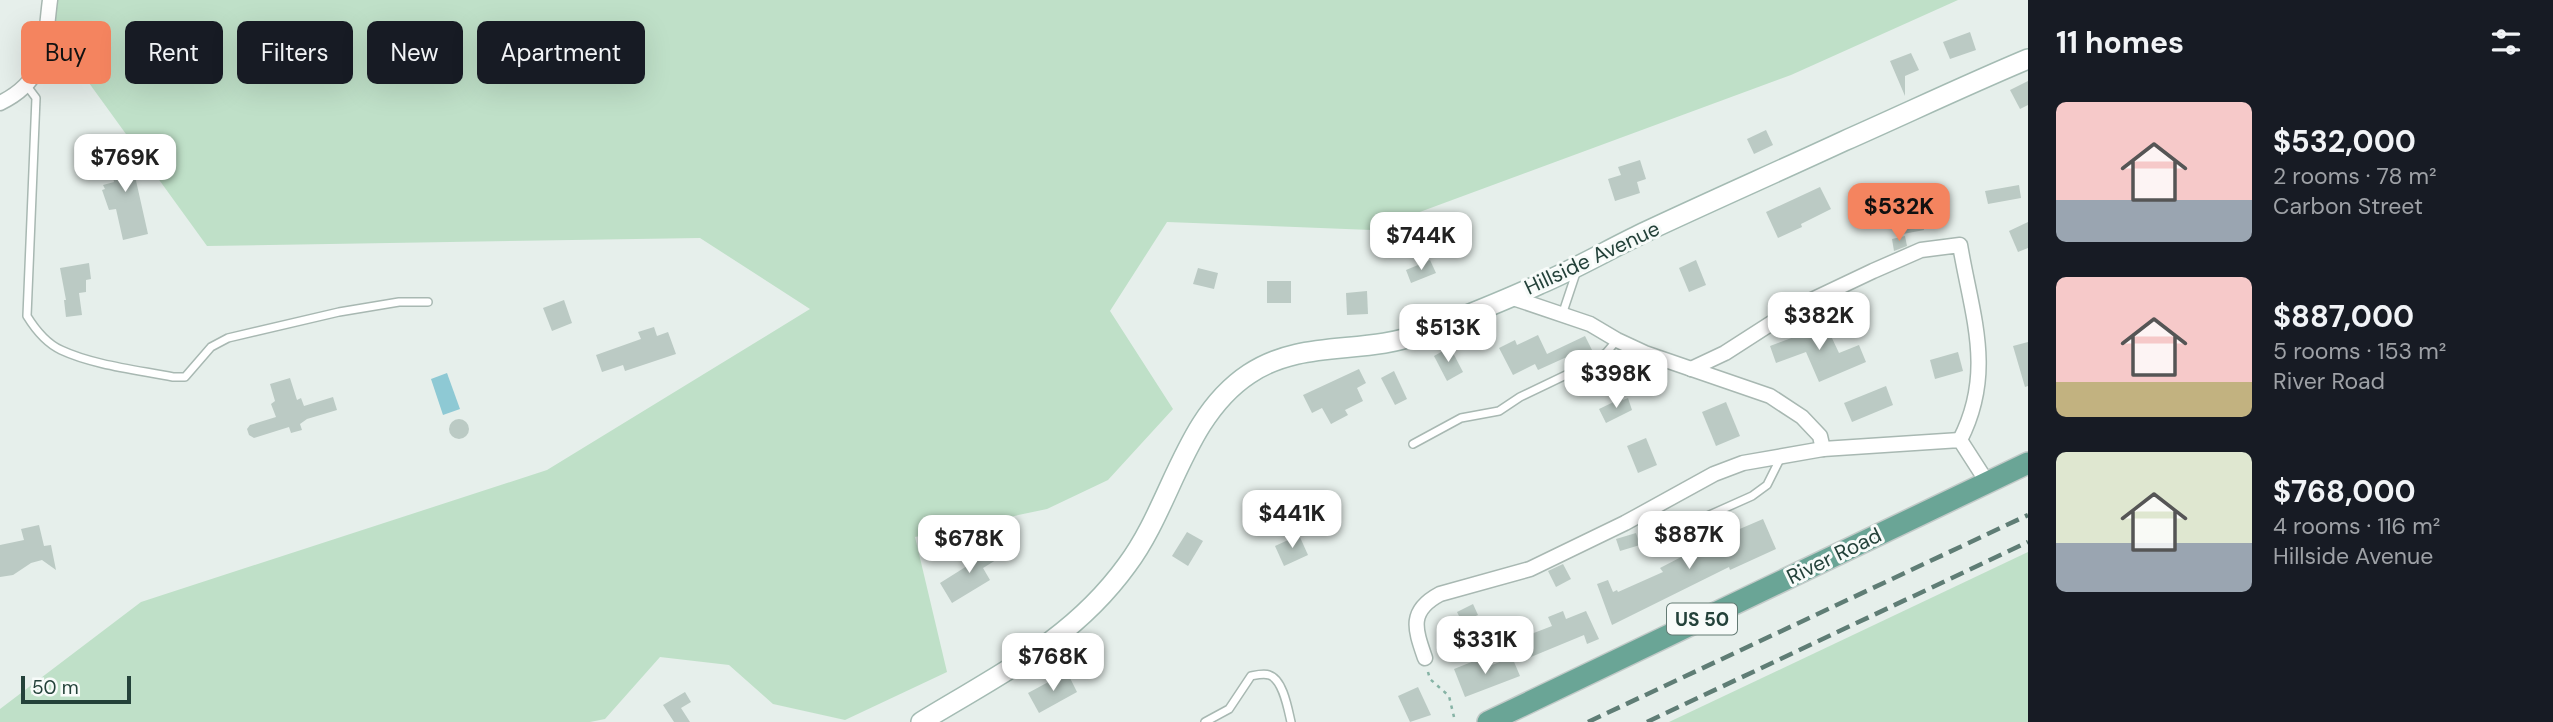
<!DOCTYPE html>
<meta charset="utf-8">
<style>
:root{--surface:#171b24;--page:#242831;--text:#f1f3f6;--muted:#9ea1a6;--accent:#f4845f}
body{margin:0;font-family:"DM Sans",sans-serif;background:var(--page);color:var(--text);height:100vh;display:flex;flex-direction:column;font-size:26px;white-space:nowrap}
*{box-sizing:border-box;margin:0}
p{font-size:23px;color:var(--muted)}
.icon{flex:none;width:38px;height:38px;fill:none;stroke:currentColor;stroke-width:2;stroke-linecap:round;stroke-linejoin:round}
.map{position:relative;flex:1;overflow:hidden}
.side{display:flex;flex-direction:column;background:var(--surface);width:525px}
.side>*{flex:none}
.guide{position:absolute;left:21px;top:21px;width:665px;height:63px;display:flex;gap:14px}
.scale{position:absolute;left:21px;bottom:18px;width:110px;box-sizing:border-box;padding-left:7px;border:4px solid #24423a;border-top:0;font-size:19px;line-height:24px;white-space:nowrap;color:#24423a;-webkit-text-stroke:5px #f7fbf9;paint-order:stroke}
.price{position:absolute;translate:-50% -60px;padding:0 16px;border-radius:14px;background:#fff;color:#222;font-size:23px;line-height:46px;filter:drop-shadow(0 2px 4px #0008)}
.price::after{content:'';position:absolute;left:50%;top:42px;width:21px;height:16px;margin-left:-10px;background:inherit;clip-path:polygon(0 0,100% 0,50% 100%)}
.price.selected{background:var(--accent);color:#111}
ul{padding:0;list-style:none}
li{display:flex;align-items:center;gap:21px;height:175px;padding:0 28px}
li span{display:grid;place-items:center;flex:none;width:196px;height:140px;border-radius:10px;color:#555}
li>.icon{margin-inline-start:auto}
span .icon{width:84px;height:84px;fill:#fffc;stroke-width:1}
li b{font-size:30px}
h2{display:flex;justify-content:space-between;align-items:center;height:84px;padding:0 28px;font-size:30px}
.tag{padding:0 24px;border-radius:10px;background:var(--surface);box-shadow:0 7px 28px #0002;font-size:24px;line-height:63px}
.tag.selected{background:var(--accent);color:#111}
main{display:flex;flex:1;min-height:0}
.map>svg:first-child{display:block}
</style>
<main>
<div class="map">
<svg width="2028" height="722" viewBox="0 0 2028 722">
<rect width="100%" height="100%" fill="#e6efeb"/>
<g fill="#bfe0c8">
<path d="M50 0H1958L1791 75 1371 230 1167 222 1110 311 1173 409 1108 480 1047 509 915 537 947 672 845 720 773 704 729 665 660 657 605 719 590 722H0V709L141 602 547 470 810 309 700 238 207 246 76 65 48 9Z"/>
<path d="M2028 552V722H1669Z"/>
</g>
<path fill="#8ec9d4" d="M447 373 460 409 443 415 431 379Z"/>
<g fill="#bbcac4">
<path d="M1970 32 1976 50 1950 59 1943 42Z"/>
<path d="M1911 53 1919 70 1905 76V96L1890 61Z"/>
<path d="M2028 81V105L2020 109 2010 90Z"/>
<path d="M1766 130 1773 145 1754 154 1747 139Z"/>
<path d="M128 145 148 234 123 240 116 209 109 210 102 190 105 189 103 185 114 182 107 150Z"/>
<path d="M1640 160 1646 179 1637 182 1640 193 1615 201 1608 179 1621 175 1618 167Z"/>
<path d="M2019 185 2021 198 1988 204 1985 191Z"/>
<path d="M1820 187 1831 209 1801 224 1802 227 1778 238 1766 212Z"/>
<path d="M1922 216 1924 230 1898 235 1895 221Z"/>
<path d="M2028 222V248L2018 252 2009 231Z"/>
<path d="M1905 236 1907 246 1894 251 1892 239Z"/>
<path d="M1430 260 1436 273 1411 283 1406 270Z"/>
<path d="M1696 260 1706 285 1689 292 1679 268Z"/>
<path d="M89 263 91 279 86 280V292L79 293 82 315 66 317 64 300H66L60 268Z"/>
<path d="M1198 268 1218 273 1214 289 1193 284Z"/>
<rect x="1267" y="281" width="24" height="22"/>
<path d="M1367 291 1368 314 1347 315 1346 293Z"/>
<path d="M564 300 572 323 552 331 543 308Z"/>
<path d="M1823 319 1839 353 1859 345 1866 362 1819 382 1806 352 1776 363 1770 346 1810 331 1808 326Z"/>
<path d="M654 327 657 336 668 332 676 354 625 371 623 365 602 372 596 355 641 339 638 332Z"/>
<path d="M1538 335 1547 354 1585 336 1593 352 1572 363 1569 356 1538 370 1535 364 1513 375 1499 348 1515 340 1517 345Z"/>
<path d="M2028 342V386L2025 387 2013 346Z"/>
<path d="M1450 347 1463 372 1447 381 1434 356Z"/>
<path d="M1958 352 1963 371 1935 379 1930 360Z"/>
<path d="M1359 369 1366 383 1357 388 1363 401 1345 410 1348 415 1331 424 1322 408 1312 413 1303 395Z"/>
<path d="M1394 371 1407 399 1395 405 1381 378Z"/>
<path d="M290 378 297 400 301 398 304 406 333 397 337 410 307 419 300 424 302 430 291 433 289 427 254 438 249 435 247 429 250 425 276 417 271 404 275 401 270 384Z"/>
<path d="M1886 386 1893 405 1852 422 1844 403Z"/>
<path d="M1622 398 1623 400 1628 398 1632 410 1606 423 1599 409Z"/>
<path d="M1726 402 1740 436 1716 446 1702 412Z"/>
<circle cx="459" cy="429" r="10"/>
<path d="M1646 438 1657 465 1638 473 1627 446Z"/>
<path d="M1763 519 1776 549 1730 570 1729 567 1612 625 1597 584 1608 580 1613 592 1617 590 1618 592 1663 572 1660 568 1714 540Z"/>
<path d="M39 525 44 546 51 545 56 570 42 560 31 563 13 575 0 577V545L24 540 21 529Z"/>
<path d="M1187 532 1203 541 1188 566 1172 556Z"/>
<path d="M1636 533 1640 545 1620 551 1616 539Z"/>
<path d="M1299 535 1308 555 1284 566 1275 546Z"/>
<path d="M986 544 996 560 983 568 990 580 952 603 940 583 975 561 971 553Z"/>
<path d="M1563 564 1571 579 1556 587 1548 571Z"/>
<path d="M1473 604 1478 615 1462 622 1457 612Z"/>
<path d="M1563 611 1566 619 1586 611 1599 639 1587 644 1584 635 1526 659 1518 639 1552 626 1548 617Z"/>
<path d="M1512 657 1520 676 1465 697 1454 669 1479 659 1482 669Z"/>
<path d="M1067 672 1077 692 1039 713 1028 693Z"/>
<path d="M1418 687 1431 715 1410 722 1398 696Z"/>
<path d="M685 692 691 702 681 708 690 722H674L663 705Z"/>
</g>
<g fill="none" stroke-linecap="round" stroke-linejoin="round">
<g stroke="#a8b8b2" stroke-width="10">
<g id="lane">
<path d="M27 86 36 98 27 316C35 329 46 343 61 350 93 365 138 370 173 377H185L211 347 228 338 339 312 399 302H428"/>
<path d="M1562 315 1576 273"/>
<path d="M1413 444 1461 418 1499 411 1520 397 1591 363 1606 353 1617 340"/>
<path d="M1667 534 1752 496 1767 485 1781 457"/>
<path d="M1205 722 1229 709 1251 676C1256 675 1264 673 1269 675 1283 679 1288 709 1291 722"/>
</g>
</g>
<g stroke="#a8b8b2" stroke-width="17">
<g id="street">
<path d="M0 103C48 80 44 46 50 0"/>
<path d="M1510 297 1590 324 1617 340 1645 353 1770 396 1802 417 1820 436 1823 449"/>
<path d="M1691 369 1725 353 1795 308 1873 271 1921 250 1960 245C1972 316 1995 372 1960 440"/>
<path d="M1425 658C1415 629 1408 611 1440 594L1530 569 1625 523 1714 474 1743 463 1823 449 1960 440 1987 482"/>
</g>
</g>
<g stroke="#a4bbb3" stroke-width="22">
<path id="secondary" d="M921 722C999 674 1072 641 1127 565 1172 505 1184 417 1249 374 1303 338 1364 356 1422 333 1462 317 1502 302 1540 284 1575 269 1608 250 1643 233 1709 202 1777 172 1844 141 1905 114 1966 85 2028 59"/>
</g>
<g stroke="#c2cac8" stroke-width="24">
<path id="primary" d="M1488 722 2028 463"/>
</g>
<path stroke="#86b3a5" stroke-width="2.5" stroke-dasharray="3.5 5" stroke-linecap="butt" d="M1428 672 1430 679 1449 696 1454 717"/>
<use href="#lane" stroke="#fff" stroke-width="7"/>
<use href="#street" stroke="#fff" stroke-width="14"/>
<use href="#secondary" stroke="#fff" stroke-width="19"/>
<use href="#primary" stroke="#6aa596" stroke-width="21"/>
<g stroke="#5f7d75" stroke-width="4.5" stroke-dasharray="14 7" stroke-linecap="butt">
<path d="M1588 722 2028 515"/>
<path d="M1647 722 2028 542"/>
</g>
</g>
<g text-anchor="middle" stroke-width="6" stroke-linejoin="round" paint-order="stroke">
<rect fill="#f7fbf9" stroke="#637a73" stroke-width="2" x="1667" y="603.5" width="70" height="31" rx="5"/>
<g font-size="19" font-weight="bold" fill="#24423a">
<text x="1702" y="626">US 50</text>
</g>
<g font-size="21" fill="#24423a" stroke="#f7fbf9">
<text transform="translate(1592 258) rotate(-25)" y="7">Hillside Avenue</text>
<text transform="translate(1834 556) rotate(-26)" y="7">River Road</text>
</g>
</g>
</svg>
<div class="scale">50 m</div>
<b class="price" style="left:125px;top:194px">$769K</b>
<b class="price selected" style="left:1899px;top:243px">$532K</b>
<b class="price" style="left:1421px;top:272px">$744K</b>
<b class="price" style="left:1819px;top:352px">$382K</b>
<b class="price" style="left:1448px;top:364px">$513K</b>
<b class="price" style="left:1616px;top:410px">$398K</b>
<b class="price" style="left:1292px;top:550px">$441K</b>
<b class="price" style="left:1689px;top:571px">$887K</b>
<b class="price" style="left:969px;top:575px">$678K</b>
<b class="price" style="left:1485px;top:676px">$331K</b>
<b class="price" style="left:1053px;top:693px">$768K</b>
<div class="guide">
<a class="tag selected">Buy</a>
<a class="tag">Rent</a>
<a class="tag">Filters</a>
<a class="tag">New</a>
<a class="tag">Apartment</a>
</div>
</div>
<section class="side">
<h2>11 homes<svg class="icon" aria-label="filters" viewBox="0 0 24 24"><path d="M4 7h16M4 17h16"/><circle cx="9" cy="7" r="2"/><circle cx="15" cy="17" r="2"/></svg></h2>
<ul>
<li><span style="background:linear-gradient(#f6c9c9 70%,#9aa5b1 0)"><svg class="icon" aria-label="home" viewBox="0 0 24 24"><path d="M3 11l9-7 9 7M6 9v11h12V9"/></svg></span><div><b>$532,000</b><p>2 rooms · 78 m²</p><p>Carbon Street</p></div></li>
<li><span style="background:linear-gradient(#f6c9c9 75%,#c2b280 0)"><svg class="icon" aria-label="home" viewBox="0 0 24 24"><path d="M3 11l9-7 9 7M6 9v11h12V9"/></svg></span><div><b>$887,000</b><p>5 rooms · 153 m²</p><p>River Road</p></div></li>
<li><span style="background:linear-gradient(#dfe7d0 65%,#9aa5b1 0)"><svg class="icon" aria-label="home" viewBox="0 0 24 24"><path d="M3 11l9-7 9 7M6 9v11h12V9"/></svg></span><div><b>$768,000</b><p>4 rooms · 116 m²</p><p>Hillside Avenue</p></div></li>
</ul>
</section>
</main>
